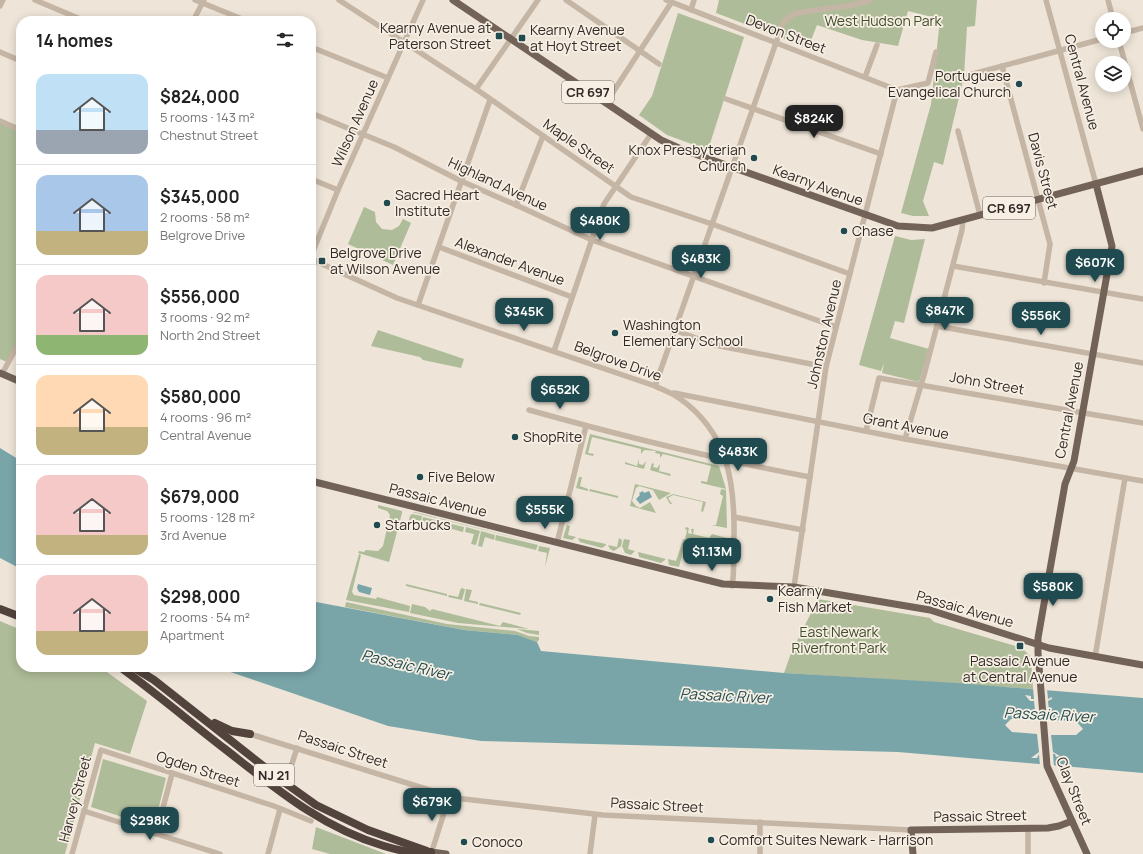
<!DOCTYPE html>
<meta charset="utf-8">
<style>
:root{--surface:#fff;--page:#f2f2f2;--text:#222;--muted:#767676;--line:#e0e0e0;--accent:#1f4a4f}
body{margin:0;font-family:Manrope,sans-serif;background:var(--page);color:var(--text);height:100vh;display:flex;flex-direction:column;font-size:15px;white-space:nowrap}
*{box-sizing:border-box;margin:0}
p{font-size:13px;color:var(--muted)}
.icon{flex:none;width:22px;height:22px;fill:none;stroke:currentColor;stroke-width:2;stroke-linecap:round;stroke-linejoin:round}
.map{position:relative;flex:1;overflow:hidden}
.side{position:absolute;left:16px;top:16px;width:300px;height:656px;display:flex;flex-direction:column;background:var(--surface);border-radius:16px;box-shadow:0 2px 10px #0003}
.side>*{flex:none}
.fabs{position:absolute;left:1095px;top:12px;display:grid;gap:8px}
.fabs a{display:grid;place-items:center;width:36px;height:36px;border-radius:50%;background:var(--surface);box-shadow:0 2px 10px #0003;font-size:20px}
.price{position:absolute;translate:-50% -34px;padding:0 9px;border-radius:8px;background:var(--accent);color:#fff;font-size:13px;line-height:26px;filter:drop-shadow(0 1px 2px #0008)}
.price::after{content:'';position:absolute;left:50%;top:24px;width:12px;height:9px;margin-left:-6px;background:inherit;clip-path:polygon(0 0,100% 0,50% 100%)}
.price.current{background:#222;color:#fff}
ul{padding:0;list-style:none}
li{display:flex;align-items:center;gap:12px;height:100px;padding:0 20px}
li+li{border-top:1px solid var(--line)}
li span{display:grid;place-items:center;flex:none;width:112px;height:80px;border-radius:12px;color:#555}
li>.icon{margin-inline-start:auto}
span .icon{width:48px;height:48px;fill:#fffc;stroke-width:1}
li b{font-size:17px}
h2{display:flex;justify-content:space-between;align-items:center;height:48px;padding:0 20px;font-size:17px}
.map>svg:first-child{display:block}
</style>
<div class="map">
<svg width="1143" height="854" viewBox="0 0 1143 854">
<rect width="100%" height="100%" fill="#eee5d8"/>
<g fill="#afbc99">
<path d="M719 0H977L975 26 967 27 964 76 943 165 934 162 923 201 929 216H913L901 213 931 104 940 19 908 11 898 46 862 40 817 25 808 48 716 13Z"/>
<path d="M678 13 744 37 708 150 667 135 639 115 652 96Z"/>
<path d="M0 122 21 130V341L9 363 0 359Z"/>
<path d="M364 207 375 212 376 222 382 229 392 230 399 226 403 219 411 223 393 265 348 244Z"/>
<path d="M895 236 911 240 925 239 904 323 895 321 890 338 929 349 919 382 882 373 884 363 881 371 859 365Z"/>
<path d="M378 330 464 359 461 368 423 360 420 357 371 346Z"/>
<path d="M590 434 719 466 726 489 701 483V481L707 482 711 466 663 454 660 458V454L655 453 656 451 644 450 641 454V449L592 437 588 453 594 454 593 456 585 454Z"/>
<path d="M639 459V464L643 465 646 461 644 469 625 464V462L637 466Z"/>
<path d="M652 463 654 464 653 467 657 468 660 464 659 471 671 474 670 476 650 470Z"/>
<path d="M579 477H582L580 486 588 489V491L576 488Z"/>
<path d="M635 484 671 493 659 500 653 490 639 486 636 488 632 501 636 506 640 508 650 502 656 513 630 506Z"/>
<path d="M590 489 618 496V498L589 491Z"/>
<path d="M721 489 726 490 727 528 711 525H716L717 521 723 496 720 494Z"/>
<path d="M673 494 706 502 703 512 701 511 703 502 673 495 668 498 672 504H670L666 497Z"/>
<path d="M378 505 402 511V513L389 562 358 553 359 551 364 552 366 550 378 551 383 546 390 515 387 511 378 508Z"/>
<path d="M412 512H415L548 546Z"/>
<path d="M412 514 422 516 421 521 411 519 409 528H407L410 516Z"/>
<path d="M423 517 464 527 463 532 422 521Z"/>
<path d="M567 525 570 526 568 535 576 537 572 540 563 538Z"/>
<path d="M466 527 480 531 476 545 471 544 474 534 465 532Z"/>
<path d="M686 527 689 528 688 533 692 534 691 529H694L693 534 709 538 712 534 727 538 726 554 685 543 679 567 669 565 668 559 676 561 683 540H682L685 539 687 530 685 529Z"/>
<path d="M481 531 495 535 494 540 485 537 482 547 478 546Z"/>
<path d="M496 535 538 545 536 550 495 540Z"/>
<path d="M578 538 606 544V545L602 548 580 542Z"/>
<path d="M619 538 622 540 621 546 614 551 610 549 608 545 617 547Z"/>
<path d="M624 539 630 540 628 549 635 551 631 555 625 553 622 546Z"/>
<path d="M539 546 550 548 545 567 547 553 538 551Z"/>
<path d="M638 552 666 559 661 563 639 557Z"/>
<path d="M359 554 361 555 352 592 354 595 376 599 377 597 410 606 409 612 346 600Z"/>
<path d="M406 584 447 594V596L406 586Z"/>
<path d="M461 588 465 589 462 600 448 597 449 595 458 597Z"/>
<path d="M466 589 472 590 469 600 478 602V604L464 601Z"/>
<path d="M818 599 930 618 934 622 1022 648 1031 657 1033 689 784 673 791 653Z"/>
<path d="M346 602 447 624 515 631 529 636 539 637V640L537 642 518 635 464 630 345 607Z"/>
<path d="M480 603 521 613 520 615 479 605Z"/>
<path d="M412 604 425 607 430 611 432 609 500 626 503 622 529 629 458 623 410 613Z"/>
<path d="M0 621 21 630V667H100L147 701 130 754 95 743 65 854H0Z"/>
<path d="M517 629 539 631V635L527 633Z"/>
<path d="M103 759 166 778 154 827 91 807Z"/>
<path d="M316 827 386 854H330L312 849Z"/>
</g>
<g fill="#79a5a9">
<path d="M0 448 21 461V569L0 558Z"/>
<path d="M643 491 644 493 649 491 652 497 640 504 636 499 640 495 639 493Z"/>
<path d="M358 584 372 588 370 595 359 592 357 588Z"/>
<path d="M311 601 464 630 518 635 537 642 541 651 784 673 957 683 1143 698V773L898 752 481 741 388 726 216 667H311Z"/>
</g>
<path fill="#eee5d8" d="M1033 688 1047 689 1048 699 1052 697V699L1048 701 1050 720 1076 721 1083 729 1076 735H1051L1053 752 1060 756 1056 757 1055 754H1053L1054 767 1040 766 1039 754 1037 758H1031L1039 752 1037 734 1012 732 1005 725 1011 719H1036L1034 701H1030L1025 695 1031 696V699H1034Z"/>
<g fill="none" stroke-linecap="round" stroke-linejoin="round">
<g stroke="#c5b5a5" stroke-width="5.5">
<path d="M35 0 85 21"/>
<path d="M195 0 247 21"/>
<path d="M339 0 476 89 631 197 712 224 850 274"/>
<path d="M566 0 659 64"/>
<path d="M666 0 897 90"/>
<path d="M1046 0 1096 184"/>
<path d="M1108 0 1113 19"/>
<path d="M0 6 3 0"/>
<path d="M691 10 694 0"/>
<path d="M193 21 204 0"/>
<path d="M1124 33 1143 28"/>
<path d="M1119 41 1143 129"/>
<path d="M311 47 388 78"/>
<path d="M0 52 21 61"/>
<path d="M1002 66 1050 244 1044 283"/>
<path d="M969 75 1102 39"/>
<path d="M865 77 877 45"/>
<path d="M476 89 538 0"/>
<path d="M897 90 928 83 936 52"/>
<path d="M726 99 881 154"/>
<path d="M606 103 671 3"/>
<path d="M311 113 394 147 461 181 516 205 592 240 836 327"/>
<path d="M0 121 21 130"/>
<path d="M958 131 980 215"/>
<path d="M311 179 338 190"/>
<path d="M516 205 543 136"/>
<path d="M439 247 572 297"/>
<path d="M311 256 338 190 423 0"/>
<path d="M311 259 397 298 655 386C663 390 672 393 679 398 728 432 735 482 734 537 733 553 735 570 732 586"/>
<path d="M953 266 1143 299"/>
<path d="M418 305 490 100"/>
<path d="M937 326 1143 363"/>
<path d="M674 330 715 345 826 367"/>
<path d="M554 351 604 204 651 134"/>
<path d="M2 374 21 339"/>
<path d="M655 386 783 23 790 16 797 13 853 5 870 0"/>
<path d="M674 393 905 439 1143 481"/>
<path d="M529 410C622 436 715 459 810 477"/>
<path d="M866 431 879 378 1143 423"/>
<path d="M905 439 924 375 962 230 963 220"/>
<path d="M734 517 803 530"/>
<path d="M557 543 586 426"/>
<path d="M794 587 826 367 897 90"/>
<path d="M1095 657 1125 478"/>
<path d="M250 734 455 798 603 815 911 830"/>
<path d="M289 773 297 748"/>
<path d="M84 811 220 854"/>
<path d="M760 822V854"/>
<path d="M1028 828V854"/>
<path d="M156 834 172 774"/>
<path d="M72 854 101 750 274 806 311 821"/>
<path d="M268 854 280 809"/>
<path d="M431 854 449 797"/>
<path d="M590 854 595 815"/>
</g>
<g stroke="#726258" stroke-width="7">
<path d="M453 0 661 140 681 149 898 226 932 228 1143 171"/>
<path d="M0 373 21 382"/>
<path d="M311 481 723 584 794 587 930 610 1049 648 1143 665"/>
<path d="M431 852 446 854"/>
<path d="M913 854 911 830 1048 828 1059 826 1072 821"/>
<path d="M1087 854 1047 766 1038 653V638L1065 484 1074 461 1112 246 1096 184"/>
</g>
<g stroke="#52443d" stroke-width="8">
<path d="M0 609 21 617"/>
<path d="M120 667C156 693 190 722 225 749 275 788 322 828 384 846 400 851 415 854 431 852"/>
<path d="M133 667 154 680 281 780 316 805 368 830 427 851"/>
<path d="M215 723 232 731 250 734"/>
</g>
</g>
<g fill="#1f4a4f" stroke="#f7efe3" stroke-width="1.5">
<rect x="495" y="32" width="8" height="8" rx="2"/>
<rect x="518" y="34" width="8" height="8" rx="2"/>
<circle cx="1019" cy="84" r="4"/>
<circle cx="754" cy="158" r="4"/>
<circle cx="387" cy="203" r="4"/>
<circle cx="844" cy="231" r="4"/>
<rect x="318" y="257" width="8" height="8" rx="2"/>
<circle cx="615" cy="333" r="4"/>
<circle cx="515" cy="437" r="4"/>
<circle cx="420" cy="477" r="4"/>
<circle cx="377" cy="525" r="4"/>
<circle cx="770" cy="599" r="4"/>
<rect x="1016" y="642" width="8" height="8" rx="2"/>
<circle cx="711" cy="840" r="4"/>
<circle cx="464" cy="842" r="4"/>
</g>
<g text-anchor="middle" stroke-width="3.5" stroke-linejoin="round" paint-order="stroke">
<g fill="#f7efe3" stroke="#6d655f" stroke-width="1">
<rect x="562" y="81" width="52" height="22" rx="3"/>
<rect x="983" y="197" width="52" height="22" rx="3"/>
<rect x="254" y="764" width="40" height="22" rx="3"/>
</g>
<g font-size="13" font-weight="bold" fill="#322a26">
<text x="588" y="97">CR 697</text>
<text x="1009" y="213">CR 697</text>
<text x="274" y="780">NJ 21</text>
</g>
<g font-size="14" fill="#404e2b" stroke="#f7efe3">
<text x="883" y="26">West Hudson Park</text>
<text x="839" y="637">East Newark<tspan x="839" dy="16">Riverfront Park</tspan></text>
</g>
<g font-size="14" fill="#322a26" stroke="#f7efe3" text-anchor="start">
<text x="491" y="33" text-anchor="end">Kearny Avenue at<tspan x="491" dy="16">Paterson Street</tspan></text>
<text x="530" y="35">Kearny Avenue<tspan x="530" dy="16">at Hoyt Street</tspan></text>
<text x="1011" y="81" text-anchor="end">Portuguese<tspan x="1011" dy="16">Evangelical Church</tspan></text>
<text x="746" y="155" text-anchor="end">Knox Presbyterian<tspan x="746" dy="16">Church</tspan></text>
<text x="395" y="200">Sacred Heart<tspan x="395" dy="16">Institute</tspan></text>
<text x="852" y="236">Chase</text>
<text x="330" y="258">Belgrove Drive<tspan x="330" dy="16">at Wilson Avenue</tspan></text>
<text x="623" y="330">Washington<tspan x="623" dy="16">Elementary School</tspan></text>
<text x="523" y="442">ShopRite</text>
<text x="428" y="482">Five Below</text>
<text x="385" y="530">Starbucks</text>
<text x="778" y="596">Kearny<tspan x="778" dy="16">Fish Market</tspan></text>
<text x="1020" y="666" text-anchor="middle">Passaic Avenue<tspan x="1020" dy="16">at Central Avenue</tspan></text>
<text x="719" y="845">Comfort Suites Newark - Harrison</text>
<text x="472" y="847">Conoco</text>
</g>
<g font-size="14" fill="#322a26" stroke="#f7efe3">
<text transform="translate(786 34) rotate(21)" y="5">Devon Street</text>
<text transform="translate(1082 82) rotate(75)" y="5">Central Avenue</text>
<text transform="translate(355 123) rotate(-66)" y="5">Wilson Avenue</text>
<text transform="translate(579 146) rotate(35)" y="5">Maple Street</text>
<text transform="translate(1043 171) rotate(75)" y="5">Davis Street</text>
<text transform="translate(498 184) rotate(25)" y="5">Highland Avenue</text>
<text transform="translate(818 185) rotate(20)" y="5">Kearny Avenue</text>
<text transform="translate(510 261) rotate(20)" y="5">Alexander Avenue</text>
<text transform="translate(824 334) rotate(-77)" y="5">Johnston Avenue</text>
<text transform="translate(618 361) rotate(20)" y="5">Belgrove Drive</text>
<text transform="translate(987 383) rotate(10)" y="5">John Street</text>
<text transform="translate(1069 410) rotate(-79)" y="5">Central Avenue</text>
<text transform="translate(906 426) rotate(11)" y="5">Grant Avenue</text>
<text transform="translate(438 500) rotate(14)" y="5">Passaic Avenue</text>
<text transform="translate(965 609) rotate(16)" y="5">Passaic Avenue</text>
<text transform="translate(343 749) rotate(18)" y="5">Passaic Street</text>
<text transform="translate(198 769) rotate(18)" y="5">Ogden Street</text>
<text transform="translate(1074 791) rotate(68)" y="5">Clay Street</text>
<text transform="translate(75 799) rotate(-75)" y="5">Harvey Street</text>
<text transform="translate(657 805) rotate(3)" y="5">Passaic Street</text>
<text transform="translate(980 816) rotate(-1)" y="5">Passaic Street</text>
</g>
<g font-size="15" font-style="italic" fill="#1f4a4f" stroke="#f7efe3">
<text transform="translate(406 665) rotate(13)" y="5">Passaic River</text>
<text transform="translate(725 696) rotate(3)" y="5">Passaic River</text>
<text transform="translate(1049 715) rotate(3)" y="5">Passaic River</text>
</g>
</g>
</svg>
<div class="fabs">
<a><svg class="icon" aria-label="locate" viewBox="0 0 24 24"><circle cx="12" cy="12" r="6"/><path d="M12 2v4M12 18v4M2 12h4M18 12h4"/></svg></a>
<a><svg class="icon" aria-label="layers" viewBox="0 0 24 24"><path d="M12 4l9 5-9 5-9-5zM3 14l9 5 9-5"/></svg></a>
</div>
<b class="price current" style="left:814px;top:139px">$824K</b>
<b class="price" style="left:600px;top:241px">$480K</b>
<b class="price" style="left:701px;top:279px">$483K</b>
<b class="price" style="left:1095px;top:283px">$607K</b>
<b class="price" style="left:945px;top:331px">$847K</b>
<b class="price" style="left:524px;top:332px">$345K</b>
<b class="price" style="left:1041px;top:336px">$556K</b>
<b class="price" style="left:560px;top:410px">$652K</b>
<b class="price" style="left:738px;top:472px">$483K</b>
<b class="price" style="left:545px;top:530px">$555K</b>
<b class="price" style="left:712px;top:572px">$1.13M</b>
<b class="price" style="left:1053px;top:607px">$580K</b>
<b class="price" style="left:432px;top:822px">$679K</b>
<b class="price" style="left:150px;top:841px">$298K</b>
<section class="side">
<h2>14 homes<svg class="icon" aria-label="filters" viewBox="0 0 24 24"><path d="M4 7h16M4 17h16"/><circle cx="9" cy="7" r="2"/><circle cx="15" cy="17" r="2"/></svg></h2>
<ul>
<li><span style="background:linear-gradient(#bfe0f5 70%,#9aa5b1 0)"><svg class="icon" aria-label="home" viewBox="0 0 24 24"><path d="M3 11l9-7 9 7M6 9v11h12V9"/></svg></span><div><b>$824,000</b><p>5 rooms · 143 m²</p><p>Chestnut Street</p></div></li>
<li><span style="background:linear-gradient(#a9c7e8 70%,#c2b280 0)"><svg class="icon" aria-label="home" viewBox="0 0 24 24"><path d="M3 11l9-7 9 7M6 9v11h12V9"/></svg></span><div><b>$345,000</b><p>2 rooms · 58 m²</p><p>Belgrove Drive</p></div></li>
<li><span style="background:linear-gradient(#f6c9c9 75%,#8fb573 0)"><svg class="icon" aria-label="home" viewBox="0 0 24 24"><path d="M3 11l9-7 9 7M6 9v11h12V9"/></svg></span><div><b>$556,000</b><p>3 rooms · 92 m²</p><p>North 2nd Street</p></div></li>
<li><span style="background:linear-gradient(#ffd9b3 65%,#c2b280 0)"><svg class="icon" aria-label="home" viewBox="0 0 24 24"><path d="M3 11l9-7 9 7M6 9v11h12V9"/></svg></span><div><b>$580,000</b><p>4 rooms · 96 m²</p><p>Central Avenue</p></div></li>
<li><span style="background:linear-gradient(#f6c9c9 75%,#c2b280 0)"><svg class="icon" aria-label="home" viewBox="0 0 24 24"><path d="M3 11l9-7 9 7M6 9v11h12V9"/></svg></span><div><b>$679,000</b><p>5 rooms · 128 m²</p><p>3rd Avenue</p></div></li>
<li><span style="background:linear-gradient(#f6c9c9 70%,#c2b280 0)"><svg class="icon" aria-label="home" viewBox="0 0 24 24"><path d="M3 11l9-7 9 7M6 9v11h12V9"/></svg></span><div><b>$298,000</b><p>2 rooms · 54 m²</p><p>Apartment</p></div></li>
</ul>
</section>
</div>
